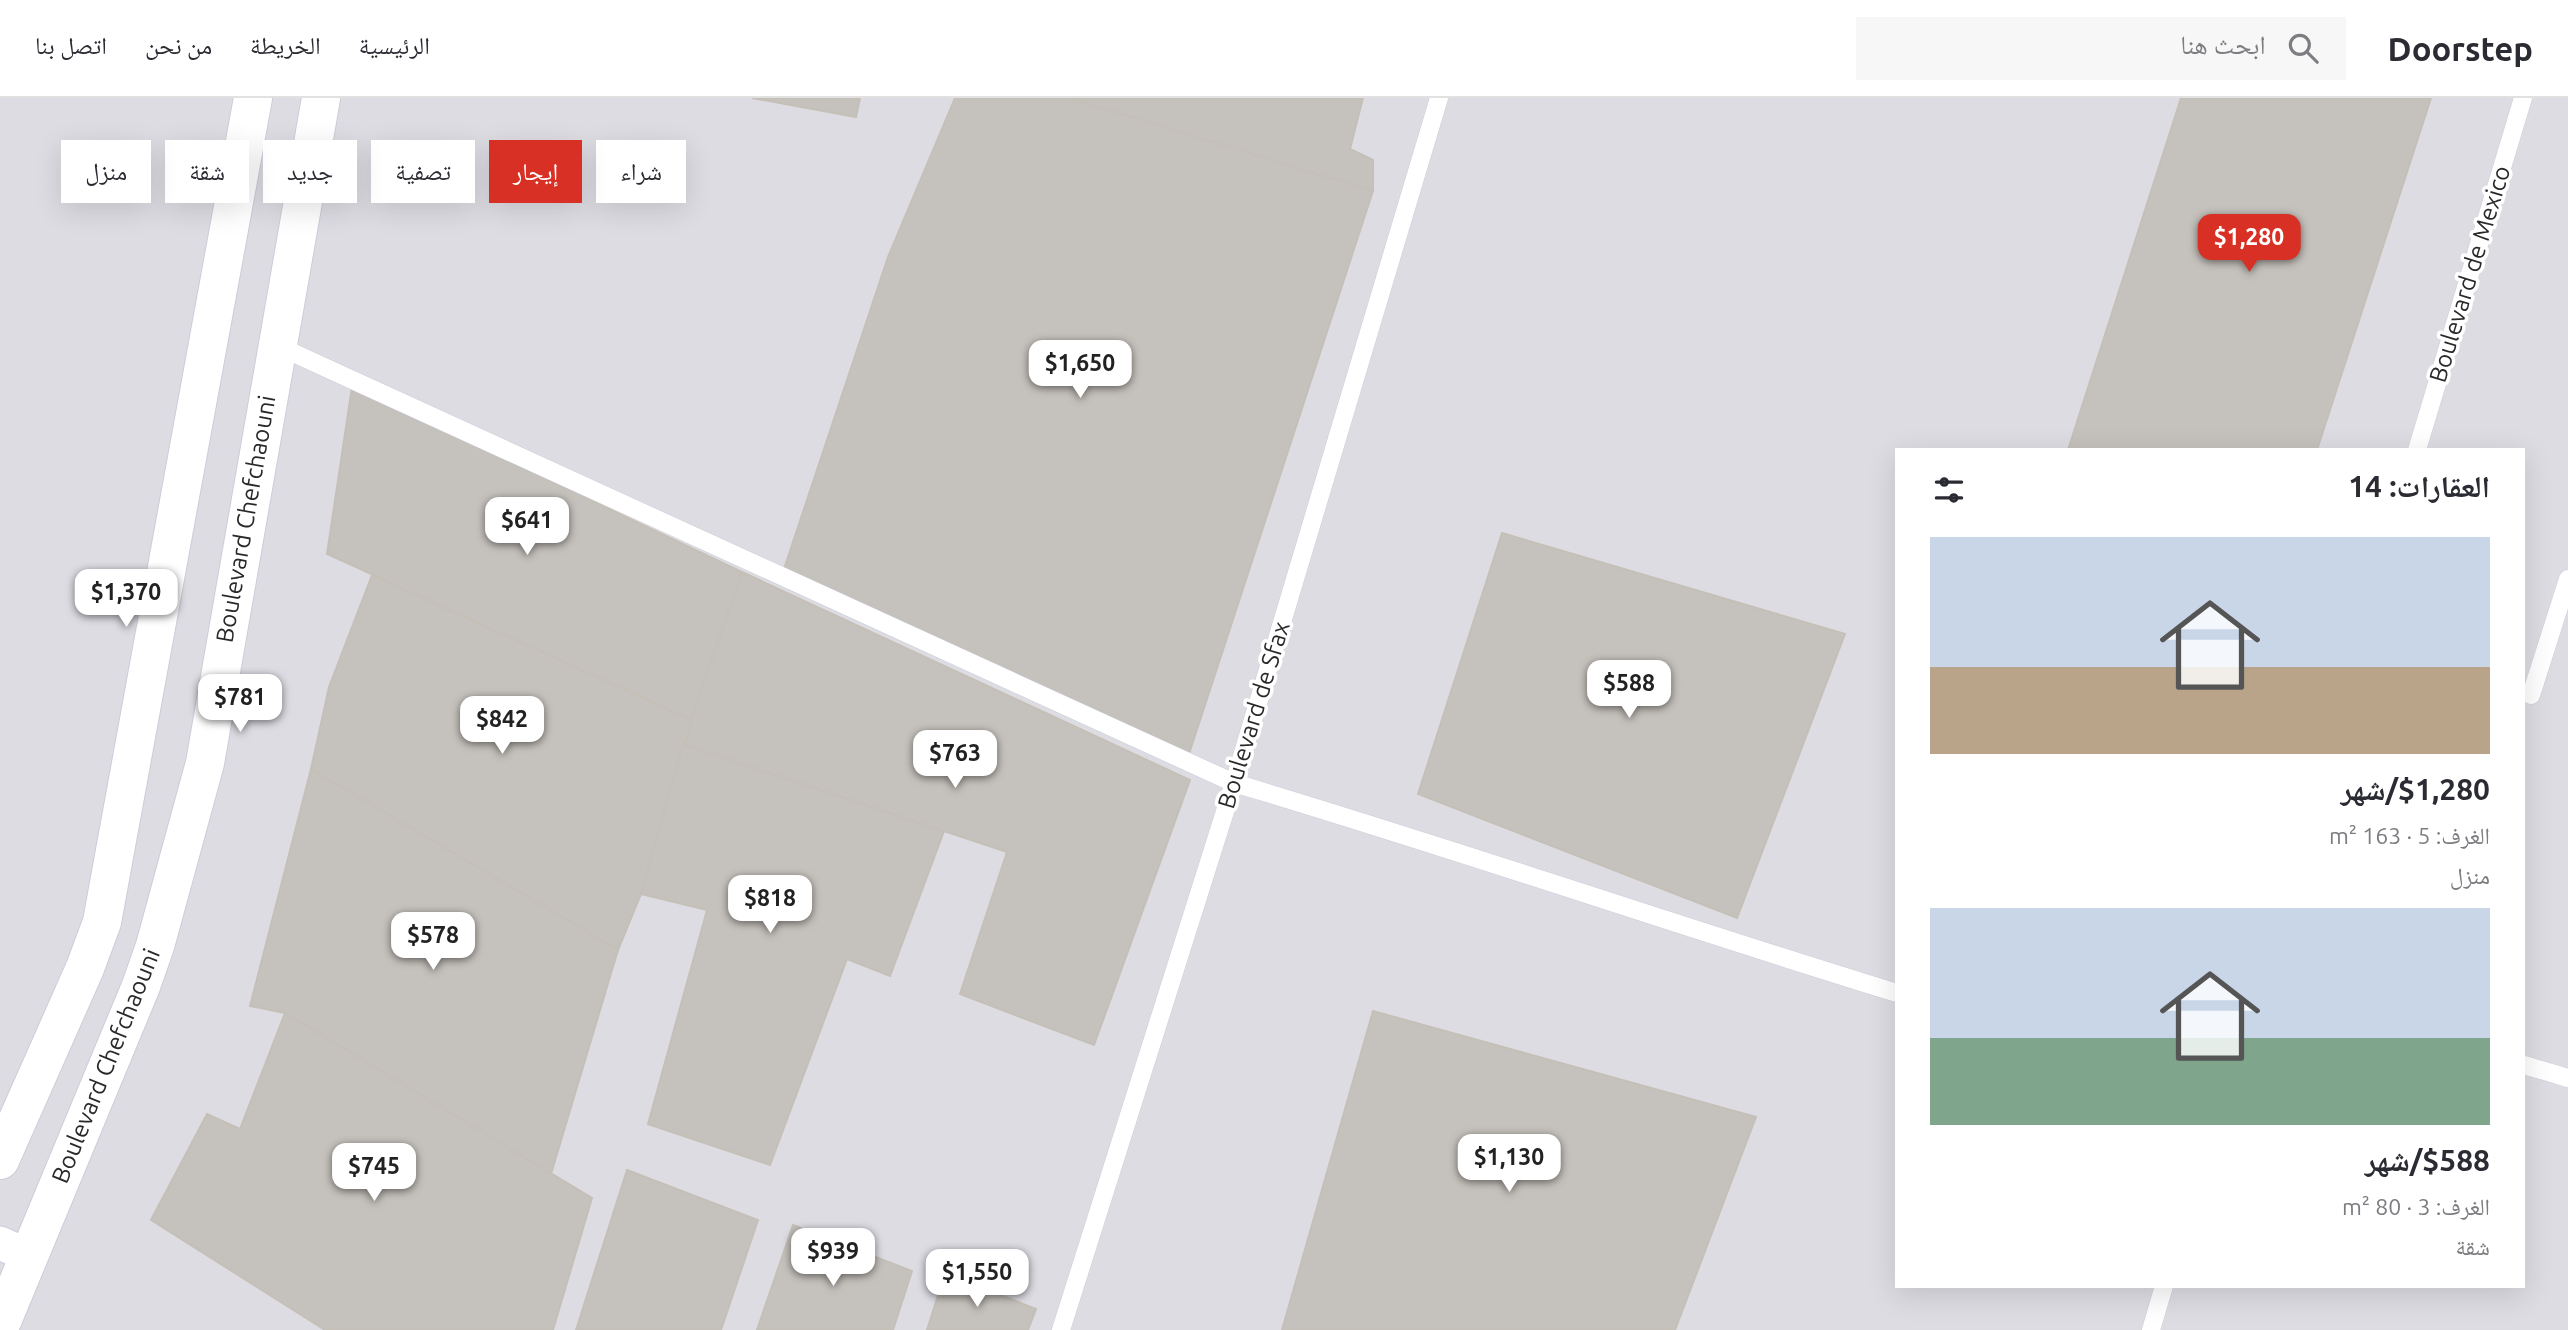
<!DOCTYPE html>
<html lang="ar">
<meta charset="utf-8">
<style>
:root{--surface:#fff;--page:#f7f7f7;--text:#2b2b33;--muted:#7c7c81;--line:#e1e1e2;--accent:#d93025}
body{margin:0;font-family:Ubuntu,"Noto Naskh Arabic",sans-serif;background:var(--page);color:var(--text);direction:rtl;height:100vh;display:flex;flex-direction:column;font-size:26px;white-space:nowrap}
*{box-sizing:border-box;margin:0}
p{font-size:23px;color:var(--muted)}
.icon{flex:none;width:38px;height:38px;fill:none;stroke:currentColor;stroke-width:2;stroke-linecap:round;stroke-linejoin:round}
.map{position:relative;flex:1;overflow:hidden;direction:ltr}
.sheet{position:absolute;left:1895px;top:350px;width:630px;height:840px;display:flex;flex-direction:column;background:var(--surface);border-radius:0px;box-shadow:0 7px 28px #0002;direction:rtl}
.sheet>*{flex:none}
.banner{position:absolute;left:21px;top:42px;width:665px;height:63px;direction:rtl;display:flex;gap:14px}
.price{position:absolute;translate:-50% -60px;padding:0 16px;border-radius:14px;background:#fff;color:#222;font-size:23px;line-height:46px;filter:drop-shadow(0 2px 4px #0008)}
.price::after{content:'';position:absolute;left:50%;top:42px;width:21px;height:16px;margin-left:-10px;background:inherit;clip-path:polygon(0 0,100% 0,50% 100%)}
.price.current{background:var(--accent);color:#fff}
ul{padding:0;list-style:none}
li{display:grid;align-content:center;gap:14px;height:371px;padding:0 35px}
li span{display:grid;place-items:center;height:217px;border-radius:0px;color:#555}
li>.icon{margin-inline-start:auto}
span .icon{width:126px;height:126px;fill:#fffc;stroke-width:1}
li b{font-size:30px}
h2{display:flex;justify-content:space-between;align-items:center;height:84px;padding:0 35px;font-size:30px}
.tag{padding:0 24px;border-radius:0px;background:var(--surface);box-shadow:0 7px 28px #0002;font-size:24px;line-height:63px}
.tag.current{background:var(--accent);color:#fff}
header{display:flex;align-items:center;gap:42px;box-sizing:border-box;height:98px;padding:0 35px;background:var(--surface);border-bottom:2px solid var(--line)}
header strong{font-size:33px}
nav{display:flex;gap:38px;margin-inline-start:auto;font-size:24px}
.search{width:490px;height:63px;background:var(--page);display:flex;align-items:center;gap:18px;box-sizing:border-box;padding:0 24px;border-radius:0px;color:var(--muted);font-size:26px}
.map>svg:first-child{display:block}
</style>
<header>
<strong>Doorstep</strong>
<div class="search"><svg class="icon" aria-label="search" viewBox="0 0 24 24"><circle cx="10" cy="10" r="6"/><path d="M15 15l6 6"/></svg>ابحث هنا</div>
<nav><a>الرئيسية</a><a>الخريطة</a><a>من نحن</a><a>اتصل بنا</a></nav>
</header>
<div class="map">
<svg width="2568" height="1232" viewBox="0 0 2568 1232">
<rect width="100%" height="100%" fill="#eae4dd"/>
<path fill="#dedce3" fill-rule="evenodd" d="M0 0H2568V1232H0ZM1897 352H2524V1188H1897Z"/>
<g fill="#c5c1bc" stroke="#c5c0b7" stroke-width="2">
<path d="M752 0H860L856 19Z"/>
<path d="M955 0H1070L1373 93 1189 656 784 471 888 159Z"/>
<path d="M1070 0H1363L1350 51 1373 62V93Z"/>
<path d="M2181 0H2431L2317 352H2068Z"/>
<path d="M352 289 742 474 692 622 327 456Z"/>
<path d="M1502 435 1845 536 1737 820 1418 696Z"/>
<path d="M742 474 1190 682 1094 947 960 896 1007 754 683 646Z"/>
<path d="M372 477 692 622 641 796 618 852 311 671 329 589Z"/>
<path d="M683 646 944 733 890 878 847 861 770 1067 648 1026 707 812 641 796Z"/>
<path d="M311 671 618 852 551 1076 285 915 250 908Z"/>
<path d="M1373 913 1756 1019 1675 1232H1282Z"/>
<path d="M285 915 592 1100 553 1232H325L151 1122 207 1016 240 1031Z"/>
<path d="M627 1072 758 1122 721 1232H576Z"/>
<path d="M793 1127 912 1173 893 1232H757Z"/>
<path d="M945 1175 1036 1211 1028 1232H927Z"/>
</g>
<g fill="none" stroke-linecap="round" stroke-linejoin="round">
<g stroke="#cbcdd9" stroke-width="19">
<g id="service">
<path d="M276 247 1234 685C1456 751 1675 827 1897 895"/>
<path d="M2417 352 2523 0"/>
<path d="M2531 597 2568 481"/>
<path d="M2524 967 2568 980"/>
<path d="M1061 1232 1234 685 1439 0"/>
<path d="M2151 1232 2164 1188"/>
</g>
</g>
<g stroke="#cbcdd9" stroke-width="35">
<path id="minor" d="M0 1145 29 1158"/>
</g>
<g stroke="#cbcdd9" stroke-width="40">
<g id="tertiary">
<path d="M0 1062 85 870 102 824 253 0"/>
<path d="M0 1228 141 888 155 848 205 665 321 0"/>
</g>
</g>
<use href="#service" stroke="#fff" stroke-width="18"/>
<use href="#minor" stroke="#fff" stroke-width="33"/>
<use href="#tertiary" stroke="#fff" stroke-width="38"/>
</g>
<g text-anchor="middle" stroke-width="7" stroke-linejoin="round" paint-order="stroke">
<g font-size="24" fill="#292929" stroke="#fff">
<text transform="translate(2470 176) rotate(-73)" y="8">Boulevard de Mexico</text>
<text transform="translate(246 421) rotate(-80)" y="8">Boulevard Chefchaouni</text>
<text transform="translate(1254 617) rotate(-73)" y="8">Boulevard de Sfax</text>
<text transform="translate(106 968) rotate(-68)" y="8">Boulevard Chefchaouni</text>
</g>
</g>
</svg>
<b class="price current" style="left:2249px;top:176px">$1,280</b>
<b class="price" style="left:1080px;top:302px">$1,650</b>
<b class="price" style="left:527px;top:459px">$641</b>
<b class="price" style="left:126px;top:531px">$1,370</b>
<b class="price" style="left:1629px;top:622px">$588</b>
<b class="price" style="left:240px;top:636px">$781</b>
<b class="price" style="left:502px;top:658px">$842</b>
<b class="price" style="left:955px;top:692px">$763</b>
<b class="price" style="left:770px;top:837px">$818</b>
<b class="price" style="left:433px;top:874px">$578</b>
<b class="price" style="left:1509px;top:1096px">$1,130</b>
<b class="price" style="left:374px;top:1105px">$745</b>
<b class="price" style="left:833px;top:1190px">$939</b>
<b class="price" style="left:977px;top:1211px">$1,550</b>
<div class="banner">
<a class="tag">شراء</a>
<a class="tag current">إيجار</a>
<a class="tag">تصفية</a>
<a class="tag">جديد</a>
<a class="tag">شقة</a>
<a class="tag">منزل</a>
</div>
<section class="sheet">
<h2>العقارات: 14<svg class="icon" aria-label="filters" viewBox="0 0 24 24"><path d="M4 7h16M4 17h16"/><circle cx="9" cy="7" r="2"/><circle cx="15" cy="17" r="2"/></svg></h2>
<ul>
<li><span style="background:linear-gradient(#c9d6e8 60%,#b9a48a 0)"><svg class="icon" aria-label="home" viewBox="0 0 24 24"><path d="M3 11l9-7 9 7M6 9v11h12V9"/></svg></span><div><b>$1,280/شهر</b><p>الغرف: 5 · 163 m²</p><p>منزل</p></div></li>
<li><span style="background:linear-gradient(#c9d6e8 60%,#7fa58c 0)"><svg class="icon" aria-label="home" viewBox="0 0 24 24"><path d="M3 11l9-7 9 7M6 9v11h12V9"/></svg></span><div><b>$588/شهر</b><p>الغرف: 3 · 80 m²</p><p>شقة</p></div></li>
</ul>
</section>
</div>
